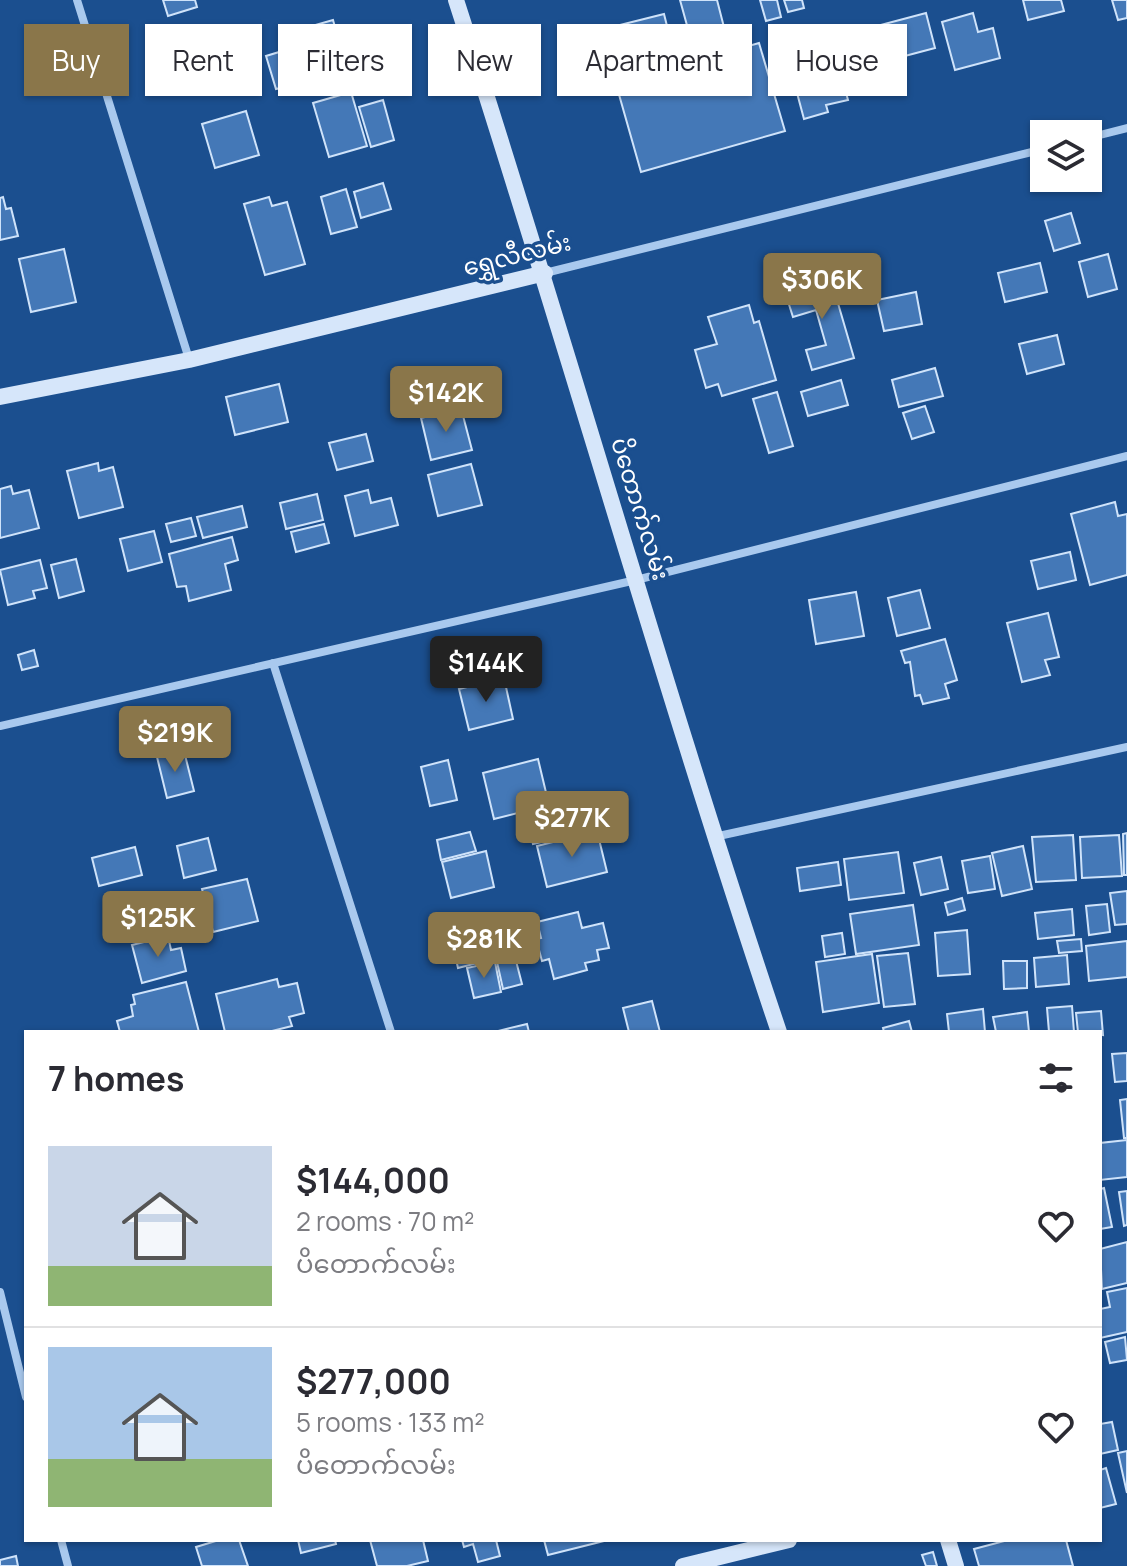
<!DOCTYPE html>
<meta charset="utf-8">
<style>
:root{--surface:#fff;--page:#f2f2f3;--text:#2b2b33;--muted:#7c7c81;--line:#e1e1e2;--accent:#8a764a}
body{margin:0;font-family:Manrope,"Noto Sans Myanmar",sans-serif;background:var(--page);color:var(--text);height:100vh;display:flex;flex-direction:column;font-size:30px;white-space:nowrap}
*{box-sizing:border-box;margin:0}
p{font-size:26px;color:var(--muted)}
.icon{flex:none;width:44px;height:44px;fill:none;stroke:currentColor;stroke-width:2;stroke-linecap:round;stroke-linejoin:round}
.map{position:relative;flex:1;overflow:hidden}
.sheet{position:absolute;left:24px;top:1030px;width:1078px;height:512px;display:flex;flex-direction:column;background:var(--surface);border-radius:0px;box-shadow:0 2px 6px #0004}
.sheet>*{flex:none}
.top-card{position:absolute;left:24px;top:24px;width:1080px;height:72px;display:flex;gap:16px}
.buttons{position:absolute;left:1030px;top:120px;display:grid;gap:16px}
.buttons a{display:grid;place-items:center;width:72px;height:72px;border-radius:0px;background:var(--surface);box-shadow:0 2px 6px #0004;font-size:40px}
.price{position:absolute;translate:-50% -68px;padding:0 18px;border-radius:8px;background:var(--accent);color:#fff;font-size:26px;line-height:52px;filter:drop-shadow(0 2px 4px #0008)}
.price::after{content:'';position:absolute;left:50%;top:48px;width:24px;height:18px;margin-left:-12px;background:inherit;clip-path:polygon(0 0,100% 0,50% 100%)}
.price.current{background:#222;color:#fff}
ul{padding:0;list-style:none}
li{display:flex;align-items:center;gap:24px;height:200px;padding:0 24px}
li+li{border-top:2px solid var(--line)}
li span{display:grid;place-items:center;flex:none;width:224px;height:160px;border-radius:0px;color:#555}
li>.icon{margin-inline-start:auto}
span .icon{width:96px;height:96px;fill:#fffc;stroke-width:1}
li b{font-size:34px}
h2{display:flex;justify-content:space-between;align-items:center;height:96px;padding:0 24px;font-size:34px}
.pill{padding:0 28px;border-radius:0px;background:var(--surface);box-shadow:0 2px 6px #0004;font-size:28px;line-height:72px}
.pill.current{background:var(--accent);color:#fff}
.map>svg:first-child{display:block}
</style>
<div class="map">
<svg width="1127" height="1566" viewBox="0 0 1127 1566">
<rect width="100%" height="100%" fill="#1b4f8f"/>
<g fill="#4478b7" stroke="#cfe3fa" stroke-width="2">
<path d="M163 0H195L197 7 168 16Z"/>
<path d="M680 0H717L726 35 683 47 678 31 688 29Z"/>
<path d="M760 0H777L781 17 766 21Z"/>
<path d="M784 0H802L804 8 788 12Z"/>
<path d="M1023 0H1061L1064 11 1028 20Z"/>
<path d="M1112 0H1127V18L1118 20Z"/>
<path d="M926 13 935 48 886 61 877 26Z"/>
<path d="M973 13 978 32 993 28 1000 58 955 70 942 22Z"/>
<path d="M664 14 673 50 625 62 616 26Z"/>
<path d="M333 20 348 73 276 89 266 56 289 49 284 34Z"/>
<path d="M227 34 238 72 204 82 192 44Z"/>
<path d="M832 40 848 100 826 105 828 112 804 119 786 52Z"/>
<path d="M759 43 785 131 641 172 616 84Z"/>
<path d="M351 92 367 146 329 157 313 103Z"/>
<path d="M383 100 394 140 371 147 359 107Z"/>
<path d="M246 111 259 155 215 168 202 124Z"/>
<path d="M383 183 391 209 361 218 354 192Z"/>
<path d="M346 189 357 227 331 234 321 197Z"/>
<path d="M3 197 6 209 11 208 18 236 0 240V198Z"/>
<path d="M269 197 272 206 287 202 305 264 265 275 244 204Z"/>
<path d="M1071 213 1080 243 1054 251 1045 221Z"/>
<path d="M64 249 76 302 31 312 19 259Z"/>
<path d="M1108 254 1117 289 1088 297 1079 262Z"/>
<path d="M1040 263 1047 292 1005 302 998 273Z"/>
<path d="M830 276 854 358 812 370 806 350 826 345 816 310 793 317 784 289Z"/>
<path d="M916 292 922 324 884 331 877 300Z"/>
<path d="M749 305 754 323 759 321 776 380 722 396 718 384 706 388 695 350 717 344 708 317Z"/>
<path d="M1057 335 1064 364 1027 374 1019 344Z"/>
<path d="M935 368 943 396 899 407 892 380Z"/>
<path d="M841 380 848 405 808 416 801 392Z"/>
<path d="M279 384 288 422 235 435 226 397Z"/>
<path d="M777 392 793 446 769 453 753 399Z"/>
<path d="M925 406 934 432 912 439 903 413Z"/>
<path d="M461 408 472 450 431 460 421 418Z"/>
<path d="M366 434 373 461 337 470 329 443Z"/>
<path d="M98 463 99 471 113 467 123 507 79 518 67 471Z"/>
<path d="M471 464 482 505 438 516 428 475Z"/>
<path d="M11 486 13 494 29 490 39 528 0 538V489Z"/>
<path d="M368 490 371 503 391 498 398 525 355 536 345 496Z"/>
<path d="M317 494 323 520 286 529 280 503Z"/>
<path d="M1115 502 1118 516 1127 514V575L1090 585 1071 514Z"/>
<path d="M242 506 247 527 203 538 197 517Z"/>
<path d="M191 518 196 536 171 542 166 524Z"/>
<path d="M324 524 329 543 296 552 291 532Z"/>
<path d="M154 531 162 562 128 571 120 539Z"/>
<path d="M232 537 238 560 225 564 231 590 189 601 186 586 177 587 169 554Z"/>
<path d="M1070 552 1076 580 1038 589 1031 561Z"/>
<path d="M76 559 84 591 59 598 51 565Z"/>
<path d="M40 560 47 588 33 591 35 598 8 605 0 570Z"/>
<path d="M920 590 930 628 897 636 888 598Z"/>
<path d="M856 592 864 636 816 644 809 600Z"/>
<path d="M1048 613 1059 657 1045 660 1050 675 1022 682 1007 623Z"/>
<path d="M945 639 957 680 945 684 949 698 923 704 920 695 915 696 910 662 905 663 901 651Z"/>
<path d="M34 650 38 666 22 670 18 655Z"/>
<path d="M504 678 513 719 469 730 459 689Z"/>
<path d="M184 751 194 791 167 798 157 757Z"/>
<path d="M538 759 549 805 494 819 483 773Z"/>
<path d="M448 760 457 800 430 806 421 767Z"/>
<path d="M557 811 563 837 533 844 527 818Z"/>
<path d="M597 831 607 872 547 887 537 846Z"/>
<path d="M470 832 476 851 441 860 437 840Z"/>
<path d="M1127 833V875H1124L1123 834Z"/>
<path d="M1073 835 1076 880 1036 882 1032 837Z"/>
<path d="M1119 835 1122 876 1082 878 1080 837Z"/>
<path d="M208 838 216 870 184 878 177 846Z"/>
<path d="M1023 846 1032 889 1002 896 992 853Z"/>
<path d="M135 847 142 875 99 886 92 858Z"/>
<path d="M486 851 494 887 451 898 442 862Z"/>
<path d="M898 852 904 893 849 900 844 859Z"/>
<path d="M990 856 995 889 968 893 962 861Z"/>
<path d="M941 857 948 889 921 895 914 863Z"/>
<path d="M838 862 841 885 800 891 797 868Z"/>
<path d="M247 879 258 921 213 932 202 889Z"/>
<path d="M1127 891V924L1115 925 1110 893Z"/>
<path d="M962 898 965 910 948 915 945 903Z"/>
<path d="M1107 904 1110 932 1089 935 1086 906Z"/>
<path d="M913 905 919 945 856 954 850 914Z"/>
<path d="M1072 909 1074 935 1038 939 1035 913Z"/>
<path d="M578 912 582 928 603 923 609 948 597 950 599 960 585 963 587 970 554 979 549 959 542 961 536 939 541 938 537 922Z"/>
<path d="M475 918 478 931 500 925 508 955 458 968 451 938 457 936 454 923Z"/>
<path d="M967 930 970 974 938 976 935 933Z"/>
<path d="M842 933 845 954 825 957 822 936Z"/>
<path d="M168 936 171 950 181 948 186 971 142 983 132 945Z"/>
<path d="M1081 939 1082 951 1059 953 1057 941Z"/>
<path d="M1127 941V977L1089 981 1086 946Z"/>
<path d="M908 953 915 1004 884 1007 877 956Z"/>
<path d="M872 954 879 1003 823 1012 816 962Z"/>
<path d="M1067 955 1069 984 1036 987 1034 958Z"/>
<path d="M515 957 522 984 503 989 497 962Z"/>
<path d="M1003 961H1027V988L1004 989Z"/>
<path d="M495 962 501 992 474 998 467 968Z"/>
<path d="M277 979 279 987 297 983 304 1013 289 1017 292 1026 268 1032H225L216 994Z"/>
<path d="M186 982 199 1032H120L117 1021 133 1016 131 1005 135 1004 133 995Z"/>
<path d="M652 1001 660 1032H629L623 1008Z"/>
<path d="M1072 1006 1074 1032H1049L1047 1008Z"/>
<path d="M983 1009 985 1032H949L947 1014Z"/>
<path d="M1101 1011 1103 1035 1078 1032 1076 1013Z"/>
<path d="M1027 1012 1029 1032H996L993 1017Z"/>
<path d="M909 1021 912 1032H884L883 1028Z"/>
<path d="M527 1024 529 1032H499L498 1031Z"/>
<path d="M1127 1053V1081L1115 1082 1112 1054Z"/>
<path d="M1127 1099V1138H1124L1120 1100Z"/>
<path d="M1127 1140V1177L1100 1180V1143Z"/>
<path d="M1104 1188 1112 1227 1100 1229V1189Z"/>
<path d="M1127 1191V1225L1124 1226 1119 1192Z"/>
<path d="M1127 1242V1283L1102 1289 1100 1249Z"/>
<path d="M1127 1288V1332L1100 1338V1309L1110 1307 1107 1292Z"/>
<path d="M1125 1337 1127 1360 1110 1363 1105 1342Z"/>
<path d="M1112 1422 1118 1450 1100 1454V1424Z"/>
<path d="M1127 1451V1493L1118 1453Z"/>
<path d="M1106 1468 1116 1504 1100 1508V1470Z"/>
<path d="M219 1540H239L248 1566H202L196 1547Z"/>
<path d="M298 1540H335L336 1544 301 1553Z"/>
<path d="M370 1540H423L428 1561 407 1566H377Z"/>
<path d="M462 1540H496L500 1556 478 1562 473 1544 464 1547Z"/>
<path d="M544 1540H608L548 1555Z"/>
<path d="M1008 1540H1066L1073 1566H979L974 1549Z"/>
<path d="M933 1552 937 1566H926L922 1555Z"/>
<path d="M16 1556 18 1566H0V1560Z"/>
</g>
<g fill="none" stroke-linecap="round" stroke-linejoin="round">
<g stroke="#a9c9ee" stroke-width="8">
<path d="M77 0 189 359"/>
<path d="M1088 138 1127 128"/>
<path d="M545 273 1044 149"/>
<path d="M273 663 391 1032"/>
<path d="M0 726 636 580 1127 456"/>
<path d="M714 837 1127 747"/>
<path d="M0 1292 26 1397"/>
<path d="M61 1540 68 1566"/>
</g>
<g stroke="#d6e6fa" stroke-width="16">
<path d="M456 0C567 343 664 690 779 1032"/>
<path d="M0 397 189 360 545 273"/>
<path d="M948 1540 956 1566"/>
<path d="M683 1566 789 1540"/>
</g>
</g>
<g text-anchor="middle" stroke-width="7" stroke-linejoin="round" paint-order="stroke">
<g font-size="24" fill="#fff" stroke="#1b4f8f">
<text transform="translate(517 255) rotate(-14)" y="8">ရွှေလီလမ်း</text>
<text transform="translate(640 509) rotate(73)" y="8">ပိတောက်လမ်း</text>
</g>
</g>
</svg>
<div class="buttons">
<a><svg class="icon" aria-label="layers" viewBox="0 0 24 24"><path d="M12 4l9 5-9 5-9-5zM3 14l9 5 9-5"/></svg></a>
</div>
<b class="price" style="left:822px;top:321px">$306K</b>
<b class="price" style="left:446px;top:434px">$142K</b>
<b class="price current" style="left:486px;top:704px">$144K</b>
<b class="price" style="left:175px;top:774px">$219K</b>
<b class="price" style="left:572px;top:859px">$277K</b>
<b class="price" style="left:158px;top:959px">$125K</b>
<b class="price" style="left:484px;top:980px">$281K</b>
<div class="top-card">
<a class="pill current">Buy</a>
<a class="pill">Rent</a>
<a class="pill">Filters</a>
<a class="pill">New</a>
<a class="pill">Apartment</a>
<a class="pill">House</a>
</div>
<section class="sheet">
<h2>7 homes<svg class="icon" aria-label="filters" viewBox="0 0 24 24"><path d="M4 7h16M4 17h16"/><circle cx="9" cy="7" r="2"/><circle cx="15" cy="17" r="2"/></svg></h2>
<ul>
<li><span style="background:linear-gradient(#c9d6e8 75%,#8fb573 0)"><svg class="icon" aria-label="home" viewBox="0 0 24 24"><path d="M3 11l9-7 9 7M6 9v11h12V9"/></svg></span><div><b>$144,000</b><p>2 rooms · 70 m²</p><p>ပိတောက်လမ်း</p></div><svg class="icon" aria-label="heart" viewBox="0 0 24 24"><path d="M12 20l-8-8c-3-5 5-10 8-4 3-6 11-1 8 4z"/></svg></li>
<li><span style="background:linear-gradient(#a9c7e8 70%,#8fb573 0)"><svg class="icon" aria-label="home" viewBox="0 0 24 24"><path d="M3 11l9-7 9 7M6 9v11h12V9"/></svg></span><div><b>$277,000</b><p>5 rooms · 133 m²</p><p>ပိတောက်လမ်း</p></div><svg class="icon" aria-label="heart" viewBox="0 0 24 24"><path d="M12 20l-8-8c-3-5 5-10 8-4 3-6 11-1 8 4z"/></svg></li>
</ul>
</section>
</div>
